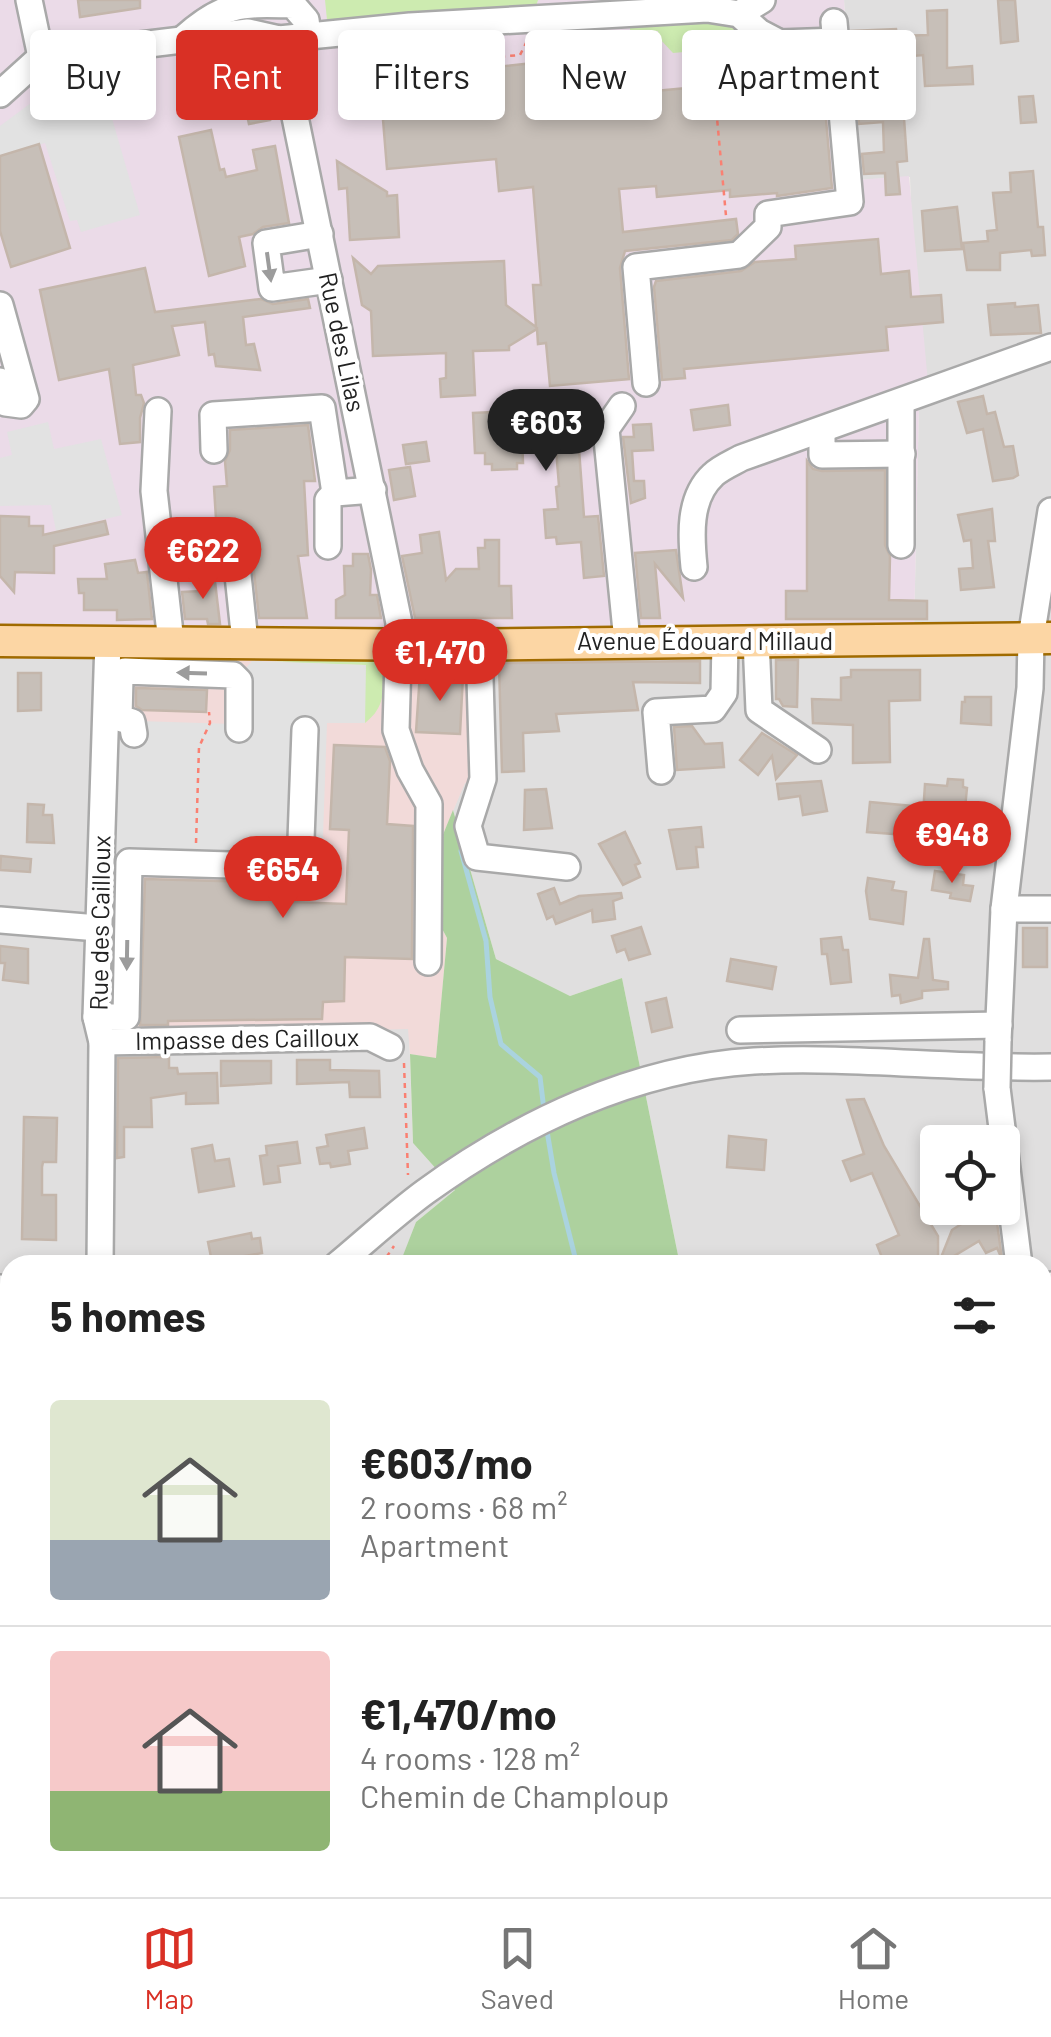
<!DOCTYPE html>
<meta charset="utf-8">
<style>
:root{--surface:#fff;--page:#f2f2f2;--text:#222;--muted:#767676;--line:#e0e0e0;--accent:#d93025}
body{margin:0;font-family:Barlow,sans-serif;background:var(--page);color:var(--text);height:100vh;display:flex;flex-direction:column;font-size:38px;white-space:nowrap}
*{box-sizing:border-box;margin:0}
p{font-size:32px;color:var(--muted)}
.icon{flex:none;width:55px;height:55px;fill:none;stroke:currentColor;stroke-width:2;stroke-linecap:round;stroke-linejoin:round}
.map{position:relative;flex:1;overflow:hidden}
.panel{position:absolute;left:0px;top:1255px;width:1052px;height:642px;display:flex;flex-direction:column;background:var(--surface);border-radius:30px 30px 0 0;box-shadow:0 5px 15px #0003}
.panel>*{flex:none}
.hud{position:absolute;left:30px;top:30px;width:992px;height:90px;display:flex;gap:20px}
.tools{position:absolute;left:920px;top:1125px;display:grid;gap:20px}
.tools a{display:grid;place-items:center;width:100px;height:100px;border-radius:10px;background:var(--surface);box-shadow:0 5px 15px #0003;font-size:50px}
.price{position:absolute;translate:-50% -85px;padding:0 22px;border-radius:35px;background:var(--accent);color:#fff;font-size:32px;line-height:65px;filter:drop-shadow(0 2px 5px #0008)}
.price::after{content:'';position:absolute;left:50%;top:60px;width:30px;height:22px;margin-left:-15px;background:inherit;clip-path:polygon(0 0,100% 0,50% 100%)}
.price.selected{background:#222;color:#fff}
ul{padding:0;list-style:none}
li{display:flex;align-items:center;gap:30px;height:250px;padding:0 50px}
li+li{border-top:2px solid var(--line)}
li span{display:grid;place-items:center;flex:none;width:280px;height:200px;border-radius:10px;color:#555}
li>.icon{margin-inline-start:auto}
span .icon{width:120px;height:120px;fill:#fffc;stroke-width:1}
li b{font-size:42px}
h2{display:flex;justify-content:space-between;align-items:center;height:120px;padding:0 50px;font-size:42px}
.chip{padding:0 35px;border-radius:10px;background:var(--surface);box-shadow:0 5px 15px #0003;font-size:35px;line-height:90px}
.chip.selected{background:var(--accent);color:#fff}
.tab-bar{display:flex;justify-content:space-around;align-items:center;height:140px;border-top:2px solid var(--line);background:var(--surface);font-size:28px;color:var(--muted)}
.tab-bar a{display:grid;justify-items:center;gap:5px}
.tab-bar .selected{color:var(--accent)}
.map>svg:first-child{display:block}
</style>
<div class="map">
<svg width="1051" height="1897" viewBox="0 0 1051 1897">
<rect width="100%" height="100%" fill="#f2efe9"/>
<g fill="#e0dfdf" fill-rule="evenodd">
<path d="M844 0H1051V1301L1043 1307 1042 1265H680L622 978 570 996 496 959 453 810 465 782 478 783 475 638 914 629 919 404 910 177 856 180ZM938 1142H1002V1208H938Z"/>
<path d="M0 651H111L409 1029 413 1143 455 1190 416 1222 402 1259 395 1265H10V1572L0 1574Z"/>
</g>
<path fill="#f2dad9" d="M475 638 478 783H465L442 837 439 923 447 938 436 1059 410 1054 408 1029 104 1037 111 651Z"/>
<path fill="#ebdbe8" d="M0 0H844L856 180 909 176 928 383 919 405 914 629 475 638 0 627Z"/>
<g fill="#cdebb0">
<path d="M325 0H538L534 12 327 20Z"/>
<path d="M720 20 761 45 673 53 658 37V31L630 32V24Z"/>
<path d="M372 658 383 663C383 689 387 706 365 723V665L268 662Z"/>
</g>
<g fill="#add19e">
<path d="M453 810 496 959 570 996 622 978 680 1265H395L402 1258 416 1222 455 1190 413 1143 410 1054 436 1058 447 938 439 923 442 837Z"/>
<path d="M1051 1301V1897H0V1574L10 1572V1888H1042V1307Z"/>
</g>
<g fill="#e2e2e2">
<path d="M98 70 140 215 81 232 77 220 70 221 45 143 0 156V126L43 94 42 86Z"/>
<path d="M48 422 54 449 101 439 122 515 56 531 51 505 0 506V458L12 455 7 432Z"/>
<path d="M252 661 366 665 365 723H327L322 864 125 858 122 1011 105 1010 109 729 139 721 233 724 245 669Z"/>
</g>
<g fill="none" stroke-linecap="round" stroke-linejoin="round">
<g stroke="#aad3df" stroke-width="5">
<path d="M461 851 486 941 490 997 501 1044 540 1077 544 1110"/>
<path d="M546 1125 554 1173 577 1265"/>
</g>
<g stroke="#aad3df" stroke-width="30">
<path d="M1042 1716 1051 1714"/>
<path d="M448 1897 453 1888"/>
</g>
</g>
<g fill="#c7bfb8" stroke="#c4b6ab" stroke-width="2.5">
<path d="M78 0H140V8L80 17Z"/>
<path d="M998 0H1015L1018 41 1001 43Z"/>
<path d="M947 10V68L972 66 973 84 925 86 923 55 891 58 887 54 867 56V53L853 52 851 31 896 29 897 36 928 35 927 11Z"/>
<path d="M245 49 249 65 257 63 270 120 249 124 243 97 223 101 213 53Z"/>
<path d="M597 56 601 96 719 85 717 61 771 57 778 59 781 89 823 85 832 188 777 196V193L730 197V190L657 197 656 186 619 189 623 232 736 219 738 234 732 240 625 251 620 268 629 379 550 386 546 343 538 344 537 329 509 346V350L473 351 475 395 441 397 440 379 446 378V353L373 356 371 311 362 305 353 258 371 274 378 266 504 261 506 305 536 327 533 285H541L533 187 499 191 496 159 387 169 381 95 497 85 496 67Z"/>
<path d="M1033 96 1036 122 1021 123 1019 97Z"/>
<path d="M903 104 907 161 897 162 900 194 886 195 885 173 864 174 862 154 884 152 883 122 859 124 858 108Z"/>
<path d="M211 130 220 170 224 169 226 177 257 170 253 150 275 146 289 223 263 227 253 234 239 237 245 266 209 276 179 137Z"/>
<path d="M39 144 70 248 11 267 0 231V156Z"/>
<path d="M337 161 387 192V196L397 195 399 237 350 240 347 188 339 189Z"/>
<path d="M1033 171 1038 227H1043L1045 255 1032 256 1031 250 1000 253V270H967L963 243 988 241 987 231 997 230 993 193 1011 192 1010 173Z"/>
<path d="M957 207 962 249 925 251 922 211Z"/>
<path d="M878 239 881 274 909 271 911 297 941 295 943 322 886 327 888 350 684 369 685 378 662 380 654 287 656 281 741 271 755 262 796 259 795 246Z"/>
<path d="M145 268 155 312 261 299 273 304 308 299 310 308 243 317 246 345 254 344 260 370 216 366 214 354 209 355 205 322 172 326 179 355 133 365 136 395H141L144 403 140 418V442L120 444 109 369 59 380 40 290Z"/>
<path d="M1015 303V307L1038 305 1041 333 991 335 988 305Z"/>
<path d="M983 396 987 414 995 412 1004 447 1013 446 1018 475 1013 478 993 481 983 429 967 433 958 402Z"/>
<path d="M728 405 730 425 694 430 691 410Z"/>
<path d="M534 410 535 416 567 413V423L577 422 584 517 598 516 604 576 584 578 581 542 557 544 556 537 546 538 544 510 558 509 556 487 559 486 556 449 550 450 549 433 522 435 523 463H517V469L492 470V464H485V453H475L473 413Z"/>
<path d="M651 424 653 450 632 451 634 481H644L645 498 631 503 623 437H634L633 425Z"/>
<path d="M308 425 315 481H304L308 555 298 556 307 618H259L252 554 242 536 217 537 216 532 194 534 192 521 216 519 214 487 227 486 225 461 230 450V430Z"/>
<path d="M426 442 429 461 406 464 403 445Z"/>
<path d="M807 461 813 469 822 471 885 470V545L890 556 889 600 927 601V619H786V591H807Z"/>
<path d="M410 467 415 496 394 500 389 470Z"/>
<path d="M992 509 995 541H988L994 587 961 590 959 569 973 568 971 540 964 541 958 515Z"/>
<path d="M0 516 29 517V526H43V535L105 521 108 534 54 546V573L15 572 14 592 0 576Z"/>
<path d="M439 532 446 580 456 569H479L478 548H485V540H499V586H511L512 618H415L402 556 422 553 420 535Z"/>
<path d="M676 550 683 598 655 564 660 618H641L635 553Z"/>
<path d="M353 554H368L371 570 370 595H377L381 618H336V600L345 595 344 566H353Z"/>
<path d="M135 560 138 573 147 572 152 619 117 620V610H84V593H79L78 579H107L105 564Z"/>
<path d="M214 573 220 624H208L207 619H185L182 592 203 591 201 575Z"/>
<path d="M776 660H798L797 707 783 706 779 699H776Z"/>
<path d="M700 661V683L633 682 638 710 556 714 559 731 523 733 524 771 502 772 499 663Z"/>
<path d="M851 670H920V700L889 701 890 762 853 763V725L813 723 812 699 841 700V678L851 677Z"/>
<path d="M18 673H41V710L18 711Z"/>
<path d="M420 673 463 675 460 734 416 732Z"/>
<path d="M136 688 207 690 206 712 142 710 136 706Z"/>
<path d="M965 697H991V725L961 723 962 702H965Z"/>
<path d="M692 726 705 744 722 743 724 767 677 770 674 727Z"/>
<path d="M762 733 797 755 776 779 772 756 758 775 740 760Z"/>
<path d="M334 745 385 747 390 761 387 824 413 826 412 959 345 957 344 1001 323 1002 322 1019 168 1021V1025H140L145 879 291 883V902L346 904 349 830 330 829Z"/>
<path d="M948 779 963 780V787L967 788 964 818 923 815 925 784 947 786Z"/>
<path d="M821 781 827 811 803 815 800 796 779 799 777 784Z"/>
<path d="M546 789 552 828 524 830 525 790Z"/>
<path d="M870 802 923 807 920 836 867 832Z"/>
<path d="M28 804 44 805 43 815H52L54 843 27 842Z"/>
<path d="M701 827 703 847H696L698 867 677 869 669 830Z"/>
<path d="M625 832 640 863 635 865 640 877 623 885 599 844Z"/>
<path d="M1 856 31 859 30 872 0 870Z"/>
<path d="M935 871 964 875 963 885 973 886 970 901 950 898 951 893 932 890Z"/>
<path d="M868 878 894 882 892 890 906 892 903 924 870 919 866 891Z"/>
<path d="M554 888 560 904 579 896 621 893 622 898 613 901 615 919 593 922 592 910 556 924 553 916 547 919 538 894Z"/>
<path d="M641 927 650 954 629 960 625 949 617 952 612 936Z"/>
<rect x="1023" y="928" width="24" height="39"/>
<path d="M841 937 843 950H848L851 982 831 984 827 954H822L821 939Z"/>
<path d="M924 939H929L933 980 948 982V989L922 991V998L901 1003 900 995 892 996 890 975 918 978Z"/>
<path d="M0 946 28 949V983L3 980 5 963H0Z"/>
<path d="M731 959 776 967 772 989 727 981Z"/>
<path d="M666 998 672 1027 652 1032 646 1003Z"/>
<path d="M169 1057V1068H177L178 1074 217 1073 218 1103 186 1104V1093L151 1098 152 1127H124V1157L117 1158 118 1058Z"/>
<path d="M297 1060H330V1070L379 1071 380 1097H350L349 1082 297 1084Z"/>
<path d="M221 1061H271V1083L221 1086Z"/>
<path d="M864 1099 884 1146 938 1236V1265L952 1230 986 1208H995L1002 1259 997 1248 986 1253 979 1241 939 1265H885L877 1245 899 1235 872 1173 851 1181 843 1161 864 1154 847 1100Z"/>
<path d="M24 1117 57 1118 56 1162H43L42 1167V1195H56V1240L22 1239Z"/>
<path d="M364 1128 367 1148 348 1151 350 1164 331 1167 330 1163 320 1164 317 1148 328 1146 326 1135Z"/>
<path d="M729 1136 766 1140 764 1170 727 1167Z"/>
<path d="M297 1142 300 1163 278 1166 280 1182 264 1184 260 1156 267 1155 266 1146Z"/>
<path d="M212 1145 215 1161 229 1159 234 1186 199 1192 192 1149Z"/>
<path d="M251 1233 252 1239 260 1238 262 1253 212 1262 208 1242Z"/>
</g>
<g fill="none" stroke-linecap="round" stroke-linejoin="round">
<g stroke="#a9a9a9" stroke-width="30">
<g id="minor">
<path d="M29 0 41 57"/>
<path d="M739 14 762 0"/>
<path d="M184 38C224 2 242 4 293 5L306 20 308 35"/>
<path d="M279 39 399 623 396 730 410 770 429 804 428 962"/>
<path d="M0 94 41 57 248 32 279 39 410 26 707 9 739 14 759 32 780 43 836 41"/>
<path d="M320 234 266 243 272 288 329 280"/>
<path d="M0 305 26 399 21 405 6 403 0 381"/>
<path d="M646 383 636 267 739 255 768 227V214L850 202 834 22"/>
<path d="M622 406 606 429 627 641"/>
<path d="M158 411 154 491 171 642"/>
<path d="M822 431V455L902 454"/>
<path d="M214 450 213 415 322 408 335 493 373 490"/>
<path d="M901 545V403"/>
<path d="M328 546V500L335 493"/>
<path d="M236 556 245 642"/>
<path d="M694 567C691 537 688 498 713 475 720 468 732 463 741 458L1051 347"/>
<path d="M756 640 759 710 818 750"/>
<path d="M479 645 483 779 468 826 477 857 567 867"/>
<path d="M134 734 132 722 119 718 120 678 125 671 233 675 239 681V729"/>
<path d="M661 771 656 712 713 709 724 693 725 640"/>
<path d="M1004 909H1051"/>
<path d="M0 920 98 928"/>
<path d="M96 1017H126L129 862 300 867 305 730"/>
<path d="M740 1030 999 1025"/>
<path d="M998 1041 1004 909 1030 688 1031 638 1051 511"/>
<path d="M102 1042 370 1037 390 1047"/>
<path d="M997 1088 1019 1265"/>
<path d="M100 1265 102 1042 96 1017 108 641"/>
<path d="M337 1265C366 1241 395 1214 425 1192 520 1123 635 1068 754 1061 853 1056 952 1069 1051 1067"/>
<path d="M0 1288 10 1290"/>
<path d="M1042 1292 1051 1285"/>
<path d="M0 1464 10 1461"/>
</g>
</g>
<g stroke="#a06b00" stroke-width="35">
<path id="major" d="M0 641 439 645 1051 638"/>
</g>
<g stroke="#fa8072" stroke-width="2.5" stroke-dasharray="5 5" stroke-linecap="butt">
<path d="M709 31 726 216"/>
<path d="M395 75 485 68 496 57 520 55 526 43"/>
<path d="M374 79 395 75 405 50"/>
<path d="M196 843 199 747 210 723 209 712"/>
<path d="M404 1063 408 1175"/>
<path d="M381 1265 394 1246"/>
<path d="M1042 1752 1051 1747"/>
<path d="M1042 1778 1051 1766"/>
<path d="M0 1834 10 1832"/>
<path d="M214 1888 216 1897"/>
<path d="M470 1897 475 1888"/>
<path d="M660 1897 667 1888"/>
<path d="M746 1897 748 1888"/>
</g>
<use href="#minor" stroke="#fff" stroke-width="25"/>
<use href="#major" stroke="#fcd6a4" stroke-width="30"/>
<g stroke="#a9a9a9" stroke-width="30" stroke-linecap="butt">
<path id="minor-bridge" d="M997 1088 998 1041"/>
</g>
<use href="#minor-bridge" stroke="#fff" stroke-width="25"/>
</g>
<defs><path id="oneway-solid" d="M-6-.8H1V-3.2L6.5 0L1 3.2V.8H-6Z" transform="scale(2.5)"/></defs>
<g fill="#9c9c9c">
<use href="#oneway-solid" transform="translate(269 267) rotate(82)"/>
<use href="#oneway-solid" transform="translate(192 673) rotate(-178)"/>
<use href="#oneway-solid" transform="translate(127 955) rotate(91)"/>
</g>
<g text-anchor="middle" stroke-width="8" stroke-linejoin="round" paint-order="stroke">
<g font-size="25" fill="#222" stroke="#fff">
<text transform="translate(342 342) rotate(78)" y="9">Rue des Lilas</text>
<text x="705" y="650">Avenue Édouard Millaud</text>
<text transform="translate(100 923) rotate(-89)" y="9">Rue des Cailloux</text>
<text transform="translate(247 1039) rotate(-1)" y="9">Impasse des Cailloux</text>
</g>
</g>
</svg>
<div class="tools">
<a><svg class="icon" aria-label="locate" viewBox="0 0 24 24"><circle cx="12" cy="12" r="6"/><path d="M12 2v4M12 18v4M2 12h4M18 12h4"/></svg></a>
</div>
<b class="price selected" style="left:546px;top:474px">€603</b>
<b class="price" style="left:203px;top:602px">€622</b>
<b class="price" style="left:440px;top:704px">€1,470</b>
<b class="price" style="left:952px;top:886px">€948</b>
<b class="price" style="left:283px;top:921px">€654</b>
<div class="hud">
<a class="chip">Buy</a>
<a class="chip selected">Rent</a>
<a class="chip">Filters</a>
<a class="chip">New</a>
<a class="chip">Apartment</a>
</div>
<section class="panel">
<h2>5 homes<svg class="icon" aria-label="filters" viewBox="0 0 24 24"><path d="M4 7h16M4 17h16"/><circle cx="9" cy="7" r="2"/><circle cx="15" cy="17" r="2"/></svg></h2>
<ul>
<li><span style="background:linear-gradient(#dfe7d0 70%,#9aa5b1 0)"><svg class="icon" aria-label="home" viewBox="0 0 24 24"><path d="M3 11l9-7 9 7M6 9v11h12V9"/></svg></span><div><b>€603/mo</b><p>2 rooms · 68 m²</p><p>Apartment</p></div></li>
<li><span style="background:linear-gradient(#f6c9c9 70%,#8fb573 0)"><svg class="icon" aria-label="home" viewBox="0 0 24 24"><path d="M3 11l9-7 9 7M6 9v11h12V9"/></svg></span><div><b>€1,470/mo</b><p>4 rooms · 128 m²</p><p>Chemin de Champloup</p></div></li>
</ul>
</section>
</div>
<nav class="tab-bar">
<a class="selected"><svg class="icon" aria-label="map" viewBox="0 0 24 24"><path d="M3 6l6-2 6 2 6-2v14l-6 2-6-2-6 2zM9 4v14M15 6v14"/></svg>Map</a>
<a><svg class="icon" aria-label="saved" viewBox="0 0 24 24"><path d="M7 4h10v16l-5-4-5 4z"/></svg>Saved</a>
<a><svg class="icon" aria-label="home" viewBox="0 0 24 24"><path d="M3 11l9-7 9 7M6 9v11h12V9"/></svg>Home</a>
</nav>
